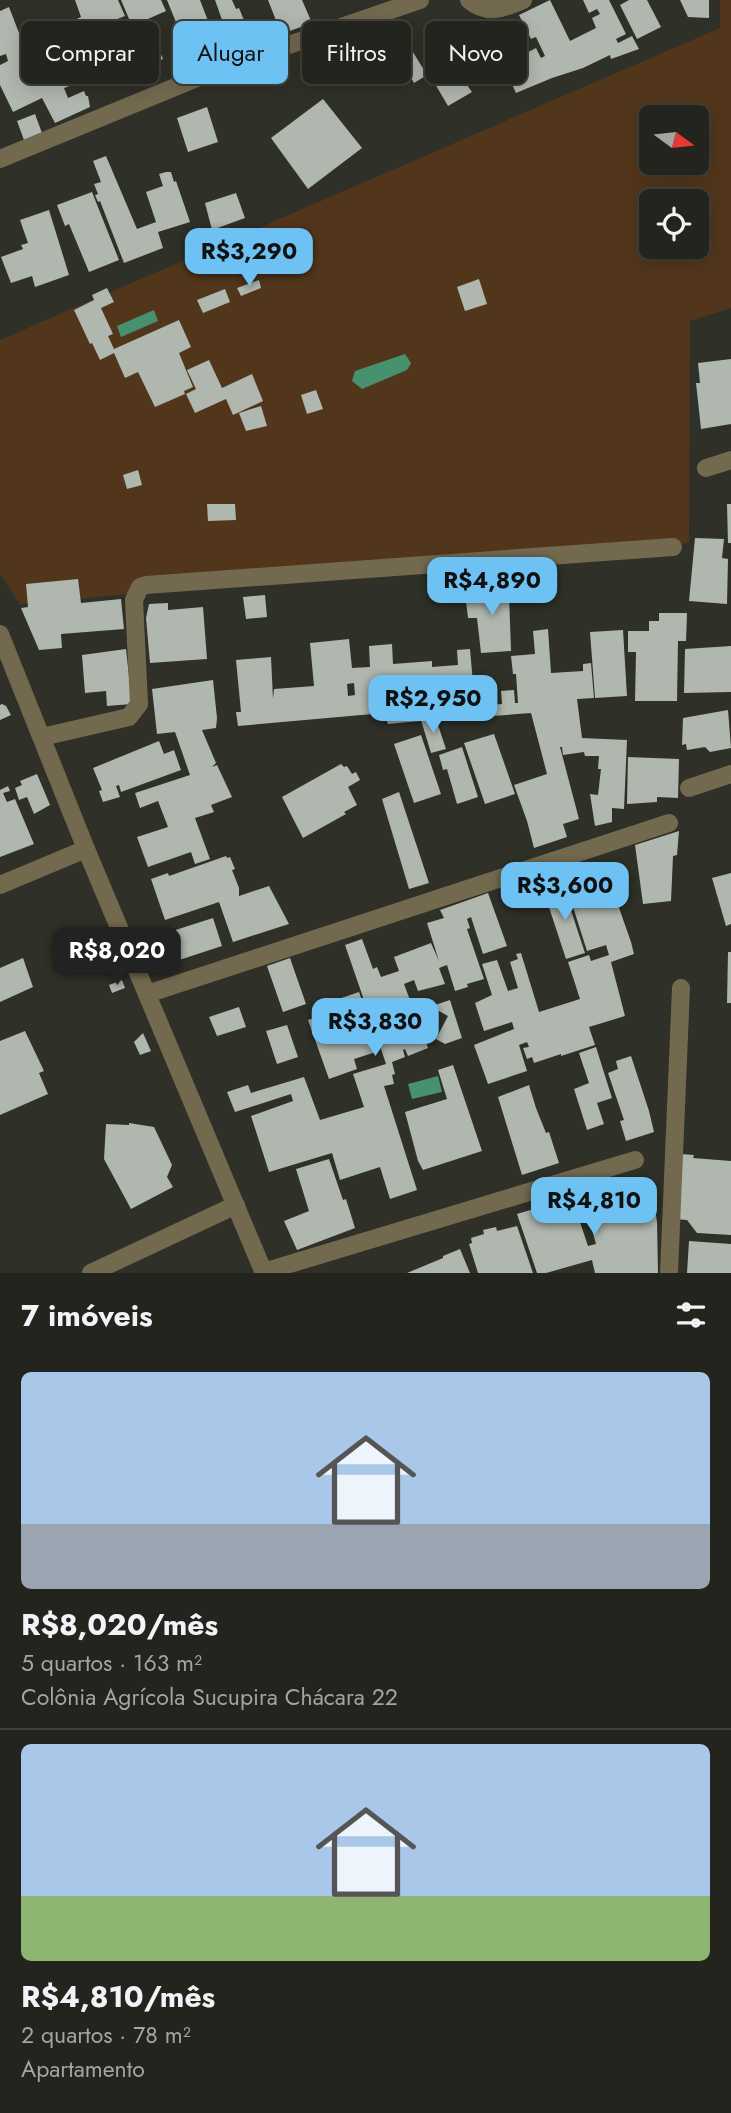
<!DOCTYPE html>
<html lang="pt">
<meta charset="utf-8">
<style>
:root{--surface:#23241d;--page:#2b2c26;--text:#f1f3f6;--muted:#a3a4a4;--line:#40413b;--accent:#6ec2f3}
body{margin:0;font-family:Jost,sans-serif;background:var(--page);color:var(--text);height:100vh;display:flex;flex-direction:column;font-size:26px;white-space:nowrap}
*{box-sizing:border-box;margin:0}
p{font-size:23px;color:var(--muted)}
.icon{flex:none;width:38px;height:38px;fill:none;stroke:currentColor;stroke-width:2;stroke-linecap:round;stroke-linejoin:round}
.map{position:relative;height:1273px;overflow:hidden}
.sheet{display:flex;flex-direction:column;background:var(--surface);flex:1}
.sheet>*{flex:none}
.banner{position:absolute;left:21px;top:21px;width:690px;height:63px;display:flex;gap:14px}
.needle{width:46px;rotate:105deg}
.fabs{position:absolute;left:639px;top:105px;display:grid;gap:14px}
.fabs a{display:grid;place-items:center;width:70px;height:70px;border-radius:10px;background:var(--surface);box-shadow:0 4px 18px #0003,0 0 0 2px var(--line);font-size:35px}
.price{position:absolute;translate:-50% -60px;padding:0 16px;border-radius:14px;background:var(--accent);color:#111;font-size:23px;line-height:46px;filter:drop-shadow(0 2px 4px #0008)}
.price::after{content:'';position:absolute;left:50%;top:42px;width:21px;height:16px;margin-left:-10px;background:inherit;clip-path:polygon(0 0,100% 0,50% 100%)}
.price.on{background:#222;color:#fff}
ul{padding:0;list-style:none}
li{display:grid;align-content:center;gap:14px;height:371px;padding:0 21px}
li+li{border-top:2px solid var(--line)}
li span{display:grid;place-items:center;height:217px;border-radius:10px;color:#555}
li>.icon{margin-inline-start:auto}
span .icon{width:126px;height:126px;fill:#fffc;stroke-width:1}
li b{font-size:30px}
h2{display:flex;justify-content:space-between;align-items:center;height:84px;padding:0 21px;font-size:30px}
.chip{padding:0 24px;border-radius:10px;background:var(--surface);box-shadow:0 4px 18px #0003,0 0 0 2px var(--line);font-size:24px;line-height:63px}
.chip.on{background:var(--accent);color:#111}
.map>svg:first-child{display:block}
</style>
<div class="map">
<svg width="731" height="1273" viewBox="0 0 731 1273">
<rect width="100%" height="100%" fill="#2f3027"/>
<path fill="#52361b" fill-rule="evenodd" d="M720 0H731V308L690 321 689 543 20 604 0 574V340L720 28ZM651 117H696V163H651ZM651 201H696V247H651Z"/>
<g fill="#48916f">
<path d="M154 310 158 321 121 337 117 326Z"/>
<path d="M405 354 411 363 407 370 362 389 352 381 355 371Z"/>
<path d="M438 1076 442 1092 412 1099 408 1084Z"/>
</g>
<g fill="#b0b7ae" fill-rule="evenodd">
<path d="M75 0H118L125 16 87 31 89 34 101 29 112 55 99 61 94 46 92 47 103 74 64 88 68 98 84 91 86 96H88L90 107 55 123 42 98 13 112 0 85V65L8 61 6 54 0 56V11L9 7 24 46 19 49 33 77 56 67 49 50 73 40 68 23 81 17Z"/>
<path d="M121 0H161L166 11 132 26Z"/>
<path d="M167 0H200L210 26 182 37Z"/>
<path d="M215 0H232L236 9 239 8 252 40 232 48Z"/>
<path d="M268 0H302L312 23 287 32 283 21 277 23Z"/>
<path d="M550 0 570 41 596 28 592 18 600 14 597 9 589 13 583 0H609L626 34 616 39 618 43 632 36 639 49 611 59 610 55 583 68 552 78 516 93 507 73 512 70 509 62 536 48 541 58 545 56 536 37 531 39 519 15Z"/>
<path d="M629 0H647L661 27 637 39 620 5Z"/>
<path d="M680 0H709V18L688 17Z"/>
<path d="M146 21 163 59 147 66 131 27Z"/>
<path d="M397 26 427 75 414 83 410 76 397 84 392 76 386 79 375 60 380 57 368 37Z"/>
<path d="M452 64 472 92 448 106 431 77Z"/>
<path d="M323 99 362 148 308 189 271 138Z"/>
<path d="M207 107 218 142 188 152 177 118Z"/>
<path d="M35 114 42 133 24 140 17 121Z"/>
<path d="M106 156 137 229 156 222 146 192 163 186 159 174 166 172H171L174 182 176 181 190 222 158 232 163 248 124 263 100 201 98 202 95 195 98 194 94 184 101 182 93 161Z"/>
<path d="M92 192 119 260 89 272 69 224 65 226 57 205Z"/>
<path d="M236 193 245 218 212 230 205 203Z"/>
<path d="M49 210 69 275 35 287 32 276 11 283 1 257 23 249 21 245 28 243 20 220Z"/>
<path d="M211 243 219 268 204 273 196 248Z"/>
<path d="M479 279 487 304 465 311 457 287Z"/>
<path d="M259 280 261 288 241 296 237 288Z"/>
<path d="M107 288 114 302 101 308 113 334 108 336 114 349 179 320 191 347 179 353 193 387 184 391 185 394 155 407 138 372 125 378 114 353 100 360 92 343 90 344 74 310 94 300 92 295Z"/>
<path d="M225 289 230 302 203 313 197 300Z"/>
<path d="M731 359V424L701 429 696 383H700L698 363Z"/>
<path d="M209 360 222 388 252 374 263 401 233 415 226 399 195 413 186 394 196 389 187 370Z"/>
<path d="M316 390 323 409 307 414 301 395Z"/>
<path d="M261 406 267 426 246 431 239 413Z"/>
<path d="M138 470 142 485 127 489 123 475Z"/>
<path d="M207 504H235L236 520 208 521Z"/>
<path d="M727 504H731V543H728Z"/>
<path d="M695 538 724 539 722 558 728 559 727 604 689 601Z"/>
<path d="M78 579 81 603 121 599 124 629 61 634 62 648 39 650 21 608 28 607 26 584Z"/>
<path d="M505 581 506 595H509L511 651 481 653 477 618H468L466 601H475L478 597 477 584Z"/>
<path d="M265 595 267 617 246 619 243 597Z"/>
<path d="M168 603V610L203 607 207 659 150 663 146 618 149 604Z"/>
<path d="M659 613H687L686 641H678L677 701H635L636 652H628V631H649V621H659Z"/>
<path d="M548 629 551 673 583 671V664L591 663 594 698 577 699 582 738 627 740 624 809 612 808V822L595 826 590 794 598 795 601 769H598L599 756H585L584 752 563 755 562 747H560L579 819 563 824 567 837 534 848 527 821 514 785 547 774 531 713 493 716 490 705 502 704 501 691 514 690 515 703H518L516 674H513L511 656 535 654 533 631Z"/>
<path d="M623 630 627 696 595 698 590 632Z"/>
<path d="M349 639 352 668 370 667 369 646 392 644 393 664 432 661V667L458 665 457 650 470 649 475 706 465 707V700H462L463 707 425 710V705L402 707 403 712 417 710 420 721 388 724 384 713 238 726 236 712H241L236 660 271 657 273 699 274 689 314 686 310 643ZM354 683 355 695 348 696 347 684Z"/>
<path d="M731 646V692L684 693 685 649Z"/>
<path d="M126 649 132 704 107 706 106 691 85 693 82 655Z"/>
<path d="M213 680 217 718 216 728 202 730 216 763 212 767 217 765 232 797 211 805 214 812 195 818 210 859 195 864 191 852 148 867 137 837 168 827 158 801 140 808 135 793 190 775 175 732 157 734 152 689Z"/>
<path d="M2 704 6 706 11 715 0 720V705Z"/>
<path d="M728 710 731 748 710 752 705 747 687 750 686 744 682 745 683 718Z"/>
<path d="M435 716 446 749 431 753 421 720Z"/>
<path d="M494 734 515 794 485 804 464 743Z"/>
<path d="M421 735 441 794 414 803 394 744Z"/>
<path d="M159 741 164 754 174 750 181 770 121 792 119 785 116 786 120 797 103 802 99 791 102 790 93 768Z"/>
<path d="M462 747 478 797 457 804 447 769 443 770 439 755Z"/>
<path d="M628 757 679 759 678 798 657 797V802L627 804Z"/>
<path d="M341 764 344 767 347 766 352 774 356 772 360 780 348 787 357 805 344 812 346 814 303 838 282 797Z"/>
<path d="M37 774 50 805 34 814 27 797 19 800 15 788 22 785 20 781Z"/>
<path d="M8 786 10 791 3 793 7 802 15 799 34 844 0 857V790Z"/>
<path d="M399 792 429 883 409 889 382 799Z"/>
<path d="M679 831 677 855 673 856 671 901 643 904 635 845Z"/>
<path d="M226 856 227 858 230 857 235 869 232 870 239 888V896L269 886 289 924 233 942 219 902 165 920 151 879 168 873 169 876Z"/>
<path d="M731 873V924L726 926 712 878Z"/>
<path d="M584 879 589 892 611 885 631 942 634 954 611 962 625 1016 589 1027 595 1045 561 1056V1054L534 1063 532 1057 527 1059 523 1048 529 1047 527 1042 519 1045 527 1071 488 1084 474 1045 514 1029 512 1022 484 1031 475 1003 492 995 482 964 497 960 508 991 518 988 510 962 518 959 516 954 521 953 539 1012 580 999 568 962 589 955 591 961 609 955 606 945 587 951 566 885Z"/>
<path d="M563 886 585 953 566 959 544 892Z"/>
<path d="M530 888 531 891H535L538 897 511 908 507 898Z"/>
<path d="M488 893 507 946 483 954 471 917 467 919 470 928 467 929 484 979 467 984 468 987 455 991 447 965 439 968 445 984 418 991 414 980 404 984 428 1048 408 1056 405 1049 403 1050 405 1057 392 1062 395 1074 392 1075 394 1084 384 1086 417 1190 390 1199 380 1167 340 1180 332 1153 269 1172 251 1116 293 1101 291 1094 235 1112 227 1092 248 1085 251 1093 304 1077 320 1120 364 1107 353 1074 386 1064 378 1040 407 1031 405 1022 375 1032 345 945 362 939 373 969 377 967 381 977 399 971 394 957 431 943 439 961 427 923 444 918 440 910Z"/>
<path d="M213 918 222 946 170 963 160 935Z"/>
<path d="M728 952H731V1003H727Z"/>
<path d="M23 958 33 987 0 1002V968Z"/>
<path d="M290 958 306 1004 283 1012 267 966Z"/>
<path d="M122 980 125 988 112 993 109 985Z"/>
<path d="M359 992 379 1051 354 1059 357 1069 329 1079 308 1020 328 1014 324 1004Z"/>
<path d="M450 1000 462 1038 445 1044 436 1039 448 1016 437 1010 435 1005Z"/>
<path d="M239 1007 246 1027 217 1036 209 1017Z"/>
<path d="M287 1025 298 1057 277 1064 266 1031Z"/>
<path d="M25 1031 44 1071 39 1073 48 1094 0 1115V1041Z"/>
<path d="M143 1033 151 1051 140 1055 134 1042Z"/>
<path d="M596 1047 612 1098 597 1103 604 1124 587 1130 574 1089 589 1083 579 1053Z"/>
<path d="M631 1056 649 1111 654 1132 626 1141 620 1121 624 1120 608 1073 618 1069 616 1061Z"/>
<path d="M453 1065 482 1151 423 1170 418 1161 405 1112 447 1099 438 1070Z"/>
<path d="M529 1085 536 1108 546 1133 549 1132 559 1163 522 1175 498 1097Z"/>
<path d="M129 1123 154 1127 172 1165 167 1177 173 1187 131 1209 104 1159 106 1124 129 1125Z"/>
<path d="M680 1154 694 1155 693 1158 731 1161V1235L697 1233 687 1220 675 1219Z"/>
<path d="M329 1159 343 1200 346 1199 355 1228 297 1250 284 1221 309 1211 296 1169Z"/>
<path d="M626 1188 631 1207 654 1202 657 1222 658 1273H595L592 1260 546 1273H537L517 1214 567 1199 574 1204 588 1246 596 1244 589 1219 615 1212 610 1193Z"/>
<path d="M517 1226 533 1273H478L469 1244 472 1243 471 1238 484 1234 483 1230 496 1227 497 1231Z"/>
<path d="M689 1241 731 1244V1273H687Z"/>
<path d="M460 1249 470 1273H407L443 1258V1256Z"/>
</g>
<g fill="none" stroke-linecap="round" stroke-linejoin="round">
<g stroke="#73694f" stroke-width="18">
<path d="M469 0C487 15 503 9 523 0"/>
<path d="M0 159 219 69 420 0"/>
<path d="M706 468 731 460"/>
<path d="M0 634 86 849 264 1273"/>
<path d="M42 737 129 717 139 704 134 600 140 587 146 585 673 547"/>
<path d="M689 788 731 774"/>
<path d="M0 885 86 849"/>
<path d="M147 994 669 823"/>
<path d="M263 1272 635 1160"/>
<path d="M91 1273 236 1205"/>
<path d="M669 1273 681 988"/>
</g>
</g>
</svg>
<div class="fabs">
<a><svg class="needle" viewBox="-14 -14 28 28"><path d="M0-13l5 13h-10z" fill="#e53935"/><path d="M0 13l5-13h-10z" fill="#a3a4a4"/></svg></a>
<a><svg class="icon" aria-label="locate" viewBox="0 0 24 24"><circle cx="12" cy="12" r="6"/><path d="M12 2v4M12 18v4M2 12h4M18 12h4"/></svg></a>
</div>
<b class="price" style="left:249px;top:288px">R$3,290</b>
<b class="price" style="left:492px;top:617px">R$4,890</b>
<b class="price" style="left:433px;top:735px">R$2,950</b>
<b class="price" style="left:565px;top:922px">R$3,600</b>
<b class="price on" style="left:117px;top:987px">R$8,020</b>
<b class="price" style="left:375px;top:1058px">R$3,830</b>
<b class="price" style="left:594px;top:1237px">R$4,810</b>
<div class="banner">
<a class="chip">Comprar</a>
<a class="chip on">Alugar</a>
<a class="chip">Filtros</a>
<a class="chip">Novo</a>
</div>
</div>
<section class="sheet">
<h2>7 imóveis<svg class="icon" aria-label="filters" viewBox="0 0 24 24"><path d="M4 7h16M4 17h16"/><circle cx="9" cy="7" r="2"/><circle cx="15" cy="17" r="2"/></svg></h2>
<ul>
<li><span style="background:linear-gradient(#a9c7e8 70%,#9aa5b1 0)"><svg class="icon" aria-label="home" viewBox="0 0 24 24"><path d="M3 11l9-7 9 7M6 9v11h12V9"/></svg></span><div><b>R$8,020/mês</b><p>5 quartos · 163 m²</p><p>Colônia Agrícola Sucupira Chácara 22</p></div></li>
<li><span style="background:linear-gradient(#a9c7e8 70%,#8fb573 0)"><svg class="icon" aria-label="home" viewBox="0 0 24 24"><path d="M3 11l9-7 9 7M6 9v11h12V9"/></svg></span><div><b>R$4,810/mês</b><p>2 quartos · 78 m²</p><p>Apartamento</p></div></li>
</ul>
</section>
